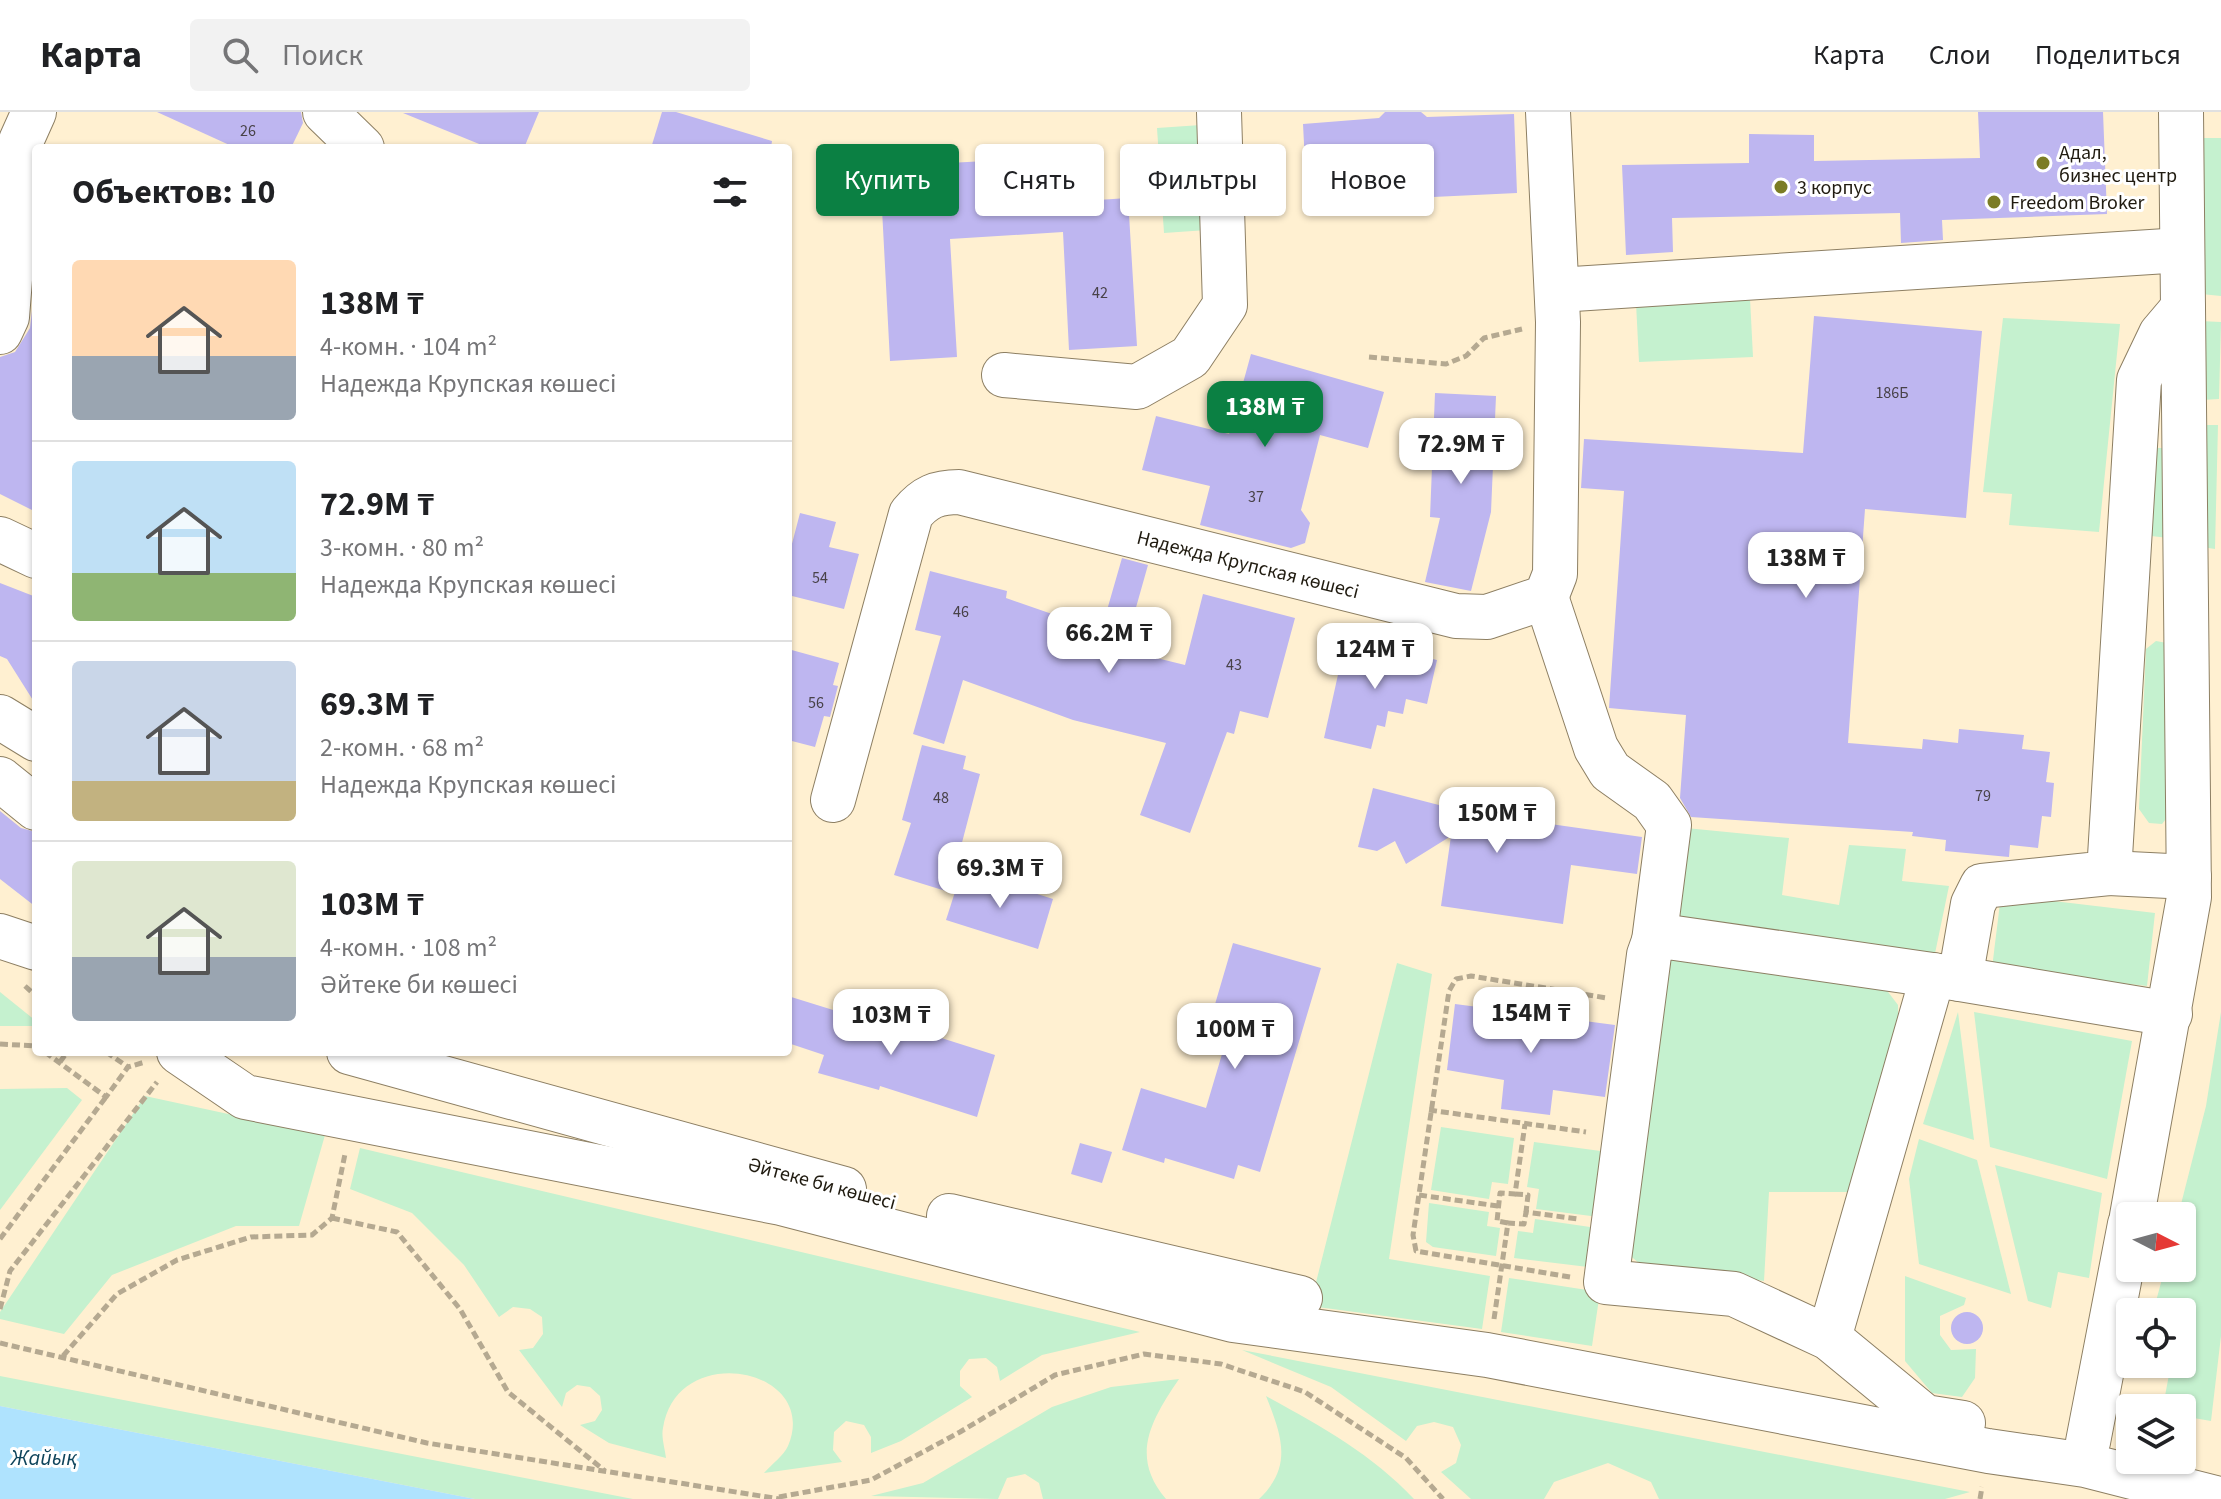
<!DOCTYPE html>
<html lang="ru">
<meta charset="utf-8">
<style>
:root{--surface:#fff;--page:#f2f2f2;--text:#202124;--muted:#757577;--line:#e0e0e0;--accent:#0b8043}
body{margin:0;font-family:"Source Sans 3",sans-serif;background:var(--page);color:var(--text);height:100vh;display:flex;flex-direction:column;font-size:30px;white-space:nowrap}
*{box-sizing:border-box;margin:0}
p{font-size:26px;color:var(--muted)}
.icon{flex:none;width:44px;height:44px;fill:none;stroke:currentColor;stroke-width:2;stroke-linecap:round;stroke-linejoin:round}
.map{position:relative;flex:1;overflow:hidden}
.details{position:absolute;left:32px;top:32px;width:760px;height:912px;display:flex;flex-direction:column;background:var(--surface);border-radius:8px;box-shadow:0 2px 6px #0004}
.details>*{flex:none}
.guide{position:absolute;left:816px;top:32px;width:760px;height:72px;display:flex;gap:16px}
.needle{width:52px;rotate:96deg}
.buttons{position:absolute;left:2116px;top:1090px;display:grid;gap:16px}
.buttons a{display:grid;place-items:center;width:80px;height:80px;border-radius:8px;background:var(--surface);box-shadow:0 2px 6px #0004;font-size:40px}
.price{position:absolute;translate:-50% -68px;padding:0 18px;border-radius:16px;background:#fff;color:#222;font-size:26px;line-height:52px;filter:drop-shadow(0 2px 4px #0008)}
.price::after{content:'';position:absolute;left:50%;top:48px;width:24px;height:18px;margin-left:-12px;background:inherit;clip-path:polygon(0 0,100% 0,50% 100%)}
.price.on{background:var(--accent);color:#fff}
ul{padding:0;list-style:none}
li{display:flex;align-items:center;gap:24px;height:200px;padding:0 40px}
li+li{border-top:2px solid var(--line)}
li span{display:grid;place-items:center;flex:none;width:224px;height:160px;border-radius:8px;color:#555}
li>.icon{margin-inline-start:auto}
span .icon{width:96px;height:96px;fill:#fffc;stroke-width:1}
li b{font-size:34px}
h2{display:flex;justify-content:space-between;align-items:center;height:96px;padding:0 40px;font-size:34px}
.chip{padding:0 28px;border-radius:8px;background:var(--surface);box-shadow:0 2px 6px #0004;font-size:28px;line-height:72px}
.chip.on{background:var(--accent);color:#fff}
header{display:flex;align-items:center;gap:48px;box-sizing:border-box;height:112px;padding:0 40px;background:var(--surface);border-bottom:2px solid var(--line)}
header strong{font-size:38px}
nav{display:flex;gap:44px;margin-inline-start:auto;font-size:28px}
.search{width:560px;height:72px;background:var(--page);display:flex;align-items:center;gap:20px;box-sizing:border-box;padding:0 28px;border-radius:8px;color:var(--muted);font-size:30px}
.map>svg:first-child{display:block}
</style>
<header>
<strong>Карта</strong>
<div class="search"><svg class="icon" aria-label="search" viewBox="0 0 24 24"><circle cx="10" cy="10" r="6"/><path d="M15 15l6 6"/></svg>Поиск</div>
<nav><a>Карта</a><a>Слои</a><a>Поделиться</a></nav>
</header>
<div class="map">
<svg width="2221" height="1387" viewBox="0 0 2221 1387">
<rect width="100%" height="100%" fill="#fff0d1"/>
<g fill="#c5f1cf">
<path d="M1201 13 1207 118 1164 121 1157 16Z"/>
<path d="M2200 26H2221V184L2201 182Z"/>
<path d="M1750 186 1753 245 1639 250 1636 191Z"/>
<path d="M2003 206 2120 212 2099 420 2009 413 2012 382 1983 380Z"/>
<path d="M2200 209 2221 210 2219 287 2202 288Z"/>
<path d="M2202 313H2218L2215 437 2202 435Z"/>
<path d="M2157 336H2166L2169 426 2151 424Z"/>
<path d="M2156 529 2167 531 2173 698 2162 712 2149 711 2139 697 2146 537Z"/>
<path d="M1686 716 1789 726 1782 783 1839 793 1849 733 1906 737 1902 769 1949 774 1933 851 1671 814Z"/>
<path d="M2001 783 2155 801 2147 874 1992 856Z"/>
<path d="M1666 847 1882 872 1898 893V919L1855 1080H1769L1764 1169 1640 1152 1627 1141Z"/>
<path d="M1397 851 1432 862 1389 1147 1490 1164 1482 1217 1310 1194Z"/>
<path d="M0 880 36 909V914H0Z"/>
<path d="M1958 900 1974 1028 1923 1012Z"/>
<path d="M1974 900 2132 929 2107 1067 1990 1035Z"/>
<path d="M2221 900V1224L2211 1309 2182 1304V1296H2169L2165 1284 2171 1252H2182V1200L2155 1193 2165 1156H2182V1104H2178L2206 994Z"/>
<path d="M67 976 82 988 0 1098V977Z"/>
<path d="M145 984 325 1023 299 1114H236L112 1163 64 1222 0 1207V1200Z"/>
<path d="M1441 1015 1514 1026 1508 1072 1492 1070 1489 1087 1431 1078Z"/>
<path d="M1919 1027 1977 1048 2011 1182 1919 1152 1909 1067Z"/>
<path d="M1534 1030 1608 1040 1599 1105 1536 1097 1539 1077 1527 1075Z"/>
<path d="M360 1036 1140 1220 1042 1243 1000 1269 997 1255 986 1246 969 1247 960 1259V1274L972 1285 901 1329 871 1341V1325L864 1313 846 1309 834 1320 833 1338 842 1350 764 1361C771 1353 784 1343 788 1334 821 1256 677 1227 663 1316 661 1325 665 1337 666 1346L609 1331 580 1313 595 1309 602 1298 600 1284 590 1275 577 1273 566 1281 562 1295 519 1238 533 1236 543 1222 542 1205 530 1197 513 1195 499 1205 464 1153 412 1101 350 1077Z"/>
<path d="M1995 1053 2102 1081 2089 1166 2058 1160 2051 1196 2028 1189Z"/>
<path d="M1429 1091 1489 1100 1487 1114 1500 1116 1496 1144 1433 1135 1426 1130Z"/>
<path d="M1535 1107 1597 1116 1588 1155 1514 1146 1518 1119 1533 1121Z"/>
<path d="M1905 1164 1966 1186 1964 1193 1940 1204V1223L1951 1238 1976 1237 1975 1266 1962 1285 1932 1281 1905 1249Z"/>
<path d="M1509 1166 1600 1180 1592 1234 1501 1220Z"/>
<path d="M1242 1238 1970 1380 1945 1387H1659L1651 1370 1608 1351 1554 1370 1544 1387H1471L1441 1360 1456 1351 1461 1333 1453 1315 1434 1310 1417 1314 1406 1329 1331 1275Z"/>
<path d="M0 1264 633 1387H475L0 1294Z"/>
<path d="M1179 1267C1152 1307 1129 1344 1166 1387H1043L1039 1371 1025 1362 1007 1366 998 1387 871 1384 923 1371 1052 1295 1111 1275Z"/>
<path d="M1266 1284C1319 1313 1372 1342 1414 1387H1259C1294 1354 1281 1322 1266 1284Z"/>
</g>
<path fill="#afe3fe" d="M0 1294 475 1387H0Z"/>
<g fill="#beb6f0">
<path d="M157 0H301L303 11 291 36H236Z"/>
<path d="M539 0 524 36H489L403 1Z"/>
<path d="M662 0H676L772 29 771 36H651Z"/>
<path d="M1385 0H1421L1427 5 1514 2 1517 81 1307 91 1303 12 1379 6Z"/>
<path d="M1978 0H2103L2107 102 1942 108 1943 128 1901 131 1900 101 1672 106 1673 140 1626 143 1622 53 1749 51V22L1814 23V49L1980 46Z"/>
<path d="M1096 43 1098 88 1128 86 1137 234 1069 238 1063 120 950 127 957 245 890 249 882 97 915 95 912 53Z"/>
<path d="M36 164V400L0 382V245L15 240 30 216Z"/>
<path d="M1814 204 1982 219 1966 406 1865 397 1848 631 1922 637 1923 627 1958 631 1959 617 2024 623 2022 637 2050 640 2046 670 2054 671 2051 705 2042 704 2038 736 2010 733 2009 745 1945 739 1946 728 1912 724 1913 720 1691 705 1680 686 1686 603 1609 596 1624 379 1581 376 1584 327 1803 341Z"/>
<path d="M1251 242 1384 280 1368 336 1320 323 1301 398 1310 411 1305 431 1291 436 1200 413 1210 374 1142 358 1156 304 1229 322Z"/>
<path d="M1435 281 1496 284 1491 400 1471 479 1425 470 1440 406 1430 405Z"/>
<path d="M800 401 836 410 829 435 859 442 844 497 788 483V447Z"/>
<path d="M1122 446 1148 453 1124 538 1185 553 1203 482 1295 506 1268 606 1240 599 1234 622 1227 620 1190 721 1140 703 1166 631 1073 608 963 568 944 632 913 622 941 524 915 518 930 459 1007 479 1006 486 1101 519Z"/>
<path d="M0 471 36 485V593L7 547 0 544Z"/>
<path d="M1359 530 1437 548 1427 592 1406 587 1403 602 1388 599 1385 615 1377 613 1371 637 1324 626 1343 540 1357 543Z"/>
<path d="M788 537 839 551 833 573 838 574 830 605 824 604 815 635 788 628Z"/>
<path d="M922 633 966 644 963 657 980 662 949 780 894 763 911 711 902 708Z"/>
<path d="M1373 676 1466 700 1642 725 1637 762 1571 753 1563 812 1441 794 1451 724 1406 752 1395 729 1377 739 1358 735Z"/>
<path d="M0 699 21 716 36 720V795L0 767Z"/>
<path d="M962 758 1053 787 1038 837 946 808Z"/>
<path d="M1233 831 1321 856 1260 1060 1238 1053 1234 1067 1165 1046 1164 1051 1122 1038 1141 976 1206 996 1233 905 1213 899Z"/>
<path d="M788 884 933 929 935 924 995 943 977 1005 880 974 879 978 818 961 824 943 788 931Z"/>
<path d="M1455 892 1615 913 1605 985 1553 978 1550 1003 1501 997 1504 968 1447 958Z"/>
<path d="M1080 1031 1112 1040 1102 1071 1071 1062Z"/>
<circle cx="1967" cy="1216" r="16"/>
</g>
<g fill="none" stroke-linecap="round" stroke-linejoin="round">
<g stroke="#8d7f63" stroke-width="46">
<g id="minor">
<path d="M325 0 362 36"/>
<path d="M1558 178 2182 138"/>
<path d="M0 220 7 205 21 29 34 0"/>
<path d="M1004 263 1137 275 1190 245 1225 193 1219 0"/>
<path d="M0 427 36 444"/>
<path d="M1546 485 1596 636 1610 659 1652 689 1669 713 1654 829"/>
<path d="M0 605 36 627"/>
<path d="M0 667 36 696"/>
<path d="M833 688 911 402C925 385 937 380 959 380L1456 504 1487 505 1546 485 1555 462 1558 210 1548 0"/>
<path d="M2109 761 2189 765"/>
<path d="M0 824 36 836"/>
<path d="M1960 867 2170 902"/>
<path d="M179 940 245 985 781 1091 1233 1208 1487 1243 1988 1339 2085 1353 2219 1387"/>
<path d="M349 940 844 1077"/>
<path d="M949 1104 1300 1186"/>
<path d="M2132 1104 2189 785 2181 0"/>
<path d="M1829 1226 1933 863"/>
<path d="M1963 1311 1925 1305 1829 1226 1734 1182 1606 1170 1649 843 1654 829 1668 825 1960 867 1973 792 1982 774 2109 761 2139 268 2161 222 2183 196"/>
<path d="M2088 1330 2130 1112"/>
</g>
</g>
<g stroke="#b5a991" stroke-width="5" stroke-dasharray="8 4" stroke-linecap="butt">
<path d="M1369 245 1446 252 1466 244 1484 226 1522 217"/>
<path d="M25 874 36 884"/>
<path d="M0 932 36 934"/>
<path d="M45 940 106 985 128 955 145 950"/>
<path d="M106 940 128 955"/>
<path d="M60 950 67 940"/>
<path d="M1429 998 1586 1020"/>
<path d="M1515 1082 1528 1083 1526 1100"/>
<path d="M1419 1083 1498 1094"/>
<path d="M332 1106 397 1120 460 1197 508 1280 605 1359"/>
<path d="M1508 1111 1497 1109 1500 1081 1515 1082 1525 1012"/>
<path d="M0 1127 106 985"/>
<path d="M1570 1165 1416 1139 1413 1123 1449 879 1456 867 1471 864 1607 886"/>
<path d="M0 1197 10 1159 157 970"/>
<path d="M1494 1207 1508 1111 1524 1112 1526 1100 1578 1107"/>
<path d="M0 1231 427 1331 780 1387"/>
<path d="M63 1244 117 1182 177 1148 251 1125 312 1123 332 1106 345 1042"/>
<path d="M779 1385 871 1368 960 1320 1055 1263 1144 1242 1221 1252 1305 1280 1406 1346 1443 1387"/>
<path d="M1980 1387 1982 1375"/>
</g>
<use href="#minor" stroke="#fff" stroke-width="44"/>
</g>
<g fill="#7b7c24" stroke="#fff" stroke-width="3">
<circle cx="2043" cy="51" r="8"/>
<circle cx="1781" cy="75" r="8"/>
<circle cx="1994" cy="90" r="8"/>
</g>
<g text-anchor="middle" stroke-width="6" stroke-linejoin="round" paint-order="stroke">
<g font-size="16" fill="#484248">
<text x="248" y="24">26</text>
<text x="1100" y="186">42</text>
<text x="1892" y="286">186Б</text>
<text x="1256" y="390">37</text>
<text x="820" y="471">54</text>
<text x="961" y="505">46</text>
<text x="1234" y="558">43</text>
<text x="816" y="596">56</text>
<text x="1983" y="689">79</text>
<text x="941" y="691">48</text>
</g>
<g font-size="20" fill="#201b10" stroke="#fff" text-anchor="start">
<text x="2059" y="47">Адал,<tspan x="2059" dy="23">бизнес центр</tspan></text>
<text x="1797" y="82">3 корпус</text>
<text x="2010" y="97">Freedom Broker</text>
</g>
<g font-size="20" fill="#201b10" stroke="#fff">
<text transform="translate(1248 452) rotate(14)" y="7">Надежда Крупская көшесі</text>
<text transform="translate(822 1071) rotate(15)" y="7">Әйтеке би көшесі</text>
</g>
<g font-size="22" font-style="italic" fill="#0f455c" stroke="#fff">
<text x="44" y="1353">Жайық</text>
</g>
</g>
</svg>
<div class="buttons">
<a><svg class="needle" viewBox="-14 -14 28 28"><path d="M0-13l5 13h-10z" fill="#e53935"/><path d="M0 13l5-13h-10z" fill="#757577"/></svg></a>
<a><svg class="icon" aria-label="locate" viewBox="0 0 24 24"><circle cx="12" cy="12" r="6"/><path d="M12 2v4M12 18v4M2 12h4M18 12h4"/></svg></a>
<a><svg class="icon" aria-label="layers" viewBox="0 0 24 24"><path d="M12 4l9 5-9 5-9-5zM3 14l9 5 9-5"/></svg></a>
</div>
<b class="price on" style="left:1265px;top:337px">138M ₸</b>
<b class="price" style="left:1461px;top:374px">72.9M ₸</b>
<b class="price" style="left:1806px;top:488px">138M ₸</b>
<b class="price" style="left:1109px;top:563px">66.2M ₸</b>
<b class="price" style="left:1375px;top:579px">124M ₸</b>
<b class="price" style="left:1497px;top:743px">150M ₸</b>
<b class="price" style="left:1000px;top:798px">69.3M ₸</b>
<b class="price" style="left:1531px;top:943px">154M ₸</b>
<b class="price" style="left:891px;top:945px">103M ₸</b>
<b class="price" style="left:1235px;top:959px">100M ₸</b>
<div class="guide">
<a class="chip on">Купить</a>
<a class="chip">Снять</a>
<a class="chip">Фильтры</a>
<a class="chip">Новое</a>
</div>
<section class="details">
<h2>Объектов: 10<svg class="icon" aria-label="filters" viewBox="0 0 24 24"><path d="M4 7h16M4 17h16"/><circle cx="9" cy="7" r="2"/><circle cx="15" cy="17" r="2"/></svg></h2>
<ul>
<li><span style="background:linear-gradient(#ffd9b3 60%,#9aa5b1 0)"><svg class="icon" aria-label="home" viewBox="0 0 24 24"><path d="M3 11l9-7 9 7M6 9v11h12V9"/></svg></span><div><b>138M ₸</b><p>4-комн. · 104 m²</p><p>Надежда Крупская көшесі</p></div></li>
<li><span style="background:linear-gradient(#bfe0f5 70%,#8fb573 0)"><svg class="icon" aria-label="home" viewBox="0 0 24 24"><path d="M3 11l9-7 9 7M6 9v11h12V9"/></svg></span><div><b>72.9M ₸</b><p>3-комн. · 80 m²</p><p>Надежда Крупская көшесі</p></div></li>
<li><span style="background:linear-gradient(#c9d6e8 75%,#c2b280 0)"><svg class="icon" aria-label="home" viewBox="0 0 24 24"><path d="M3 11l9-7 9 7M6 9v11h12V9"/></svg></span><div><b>69.3M ₸</b><p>2-комн. · 68 m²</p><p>Надежда Крупская көшесі</p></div></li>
<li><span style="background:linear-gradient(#dfe7d0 60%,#9aa5b1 0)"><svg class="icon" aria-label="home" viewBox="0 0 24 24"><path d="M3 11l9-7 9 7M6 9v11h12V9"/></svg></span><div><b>103M ₸</b><p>4-комн. · 108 m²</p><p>Әйтеке би көшесі</p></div></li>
</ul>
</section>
</div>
